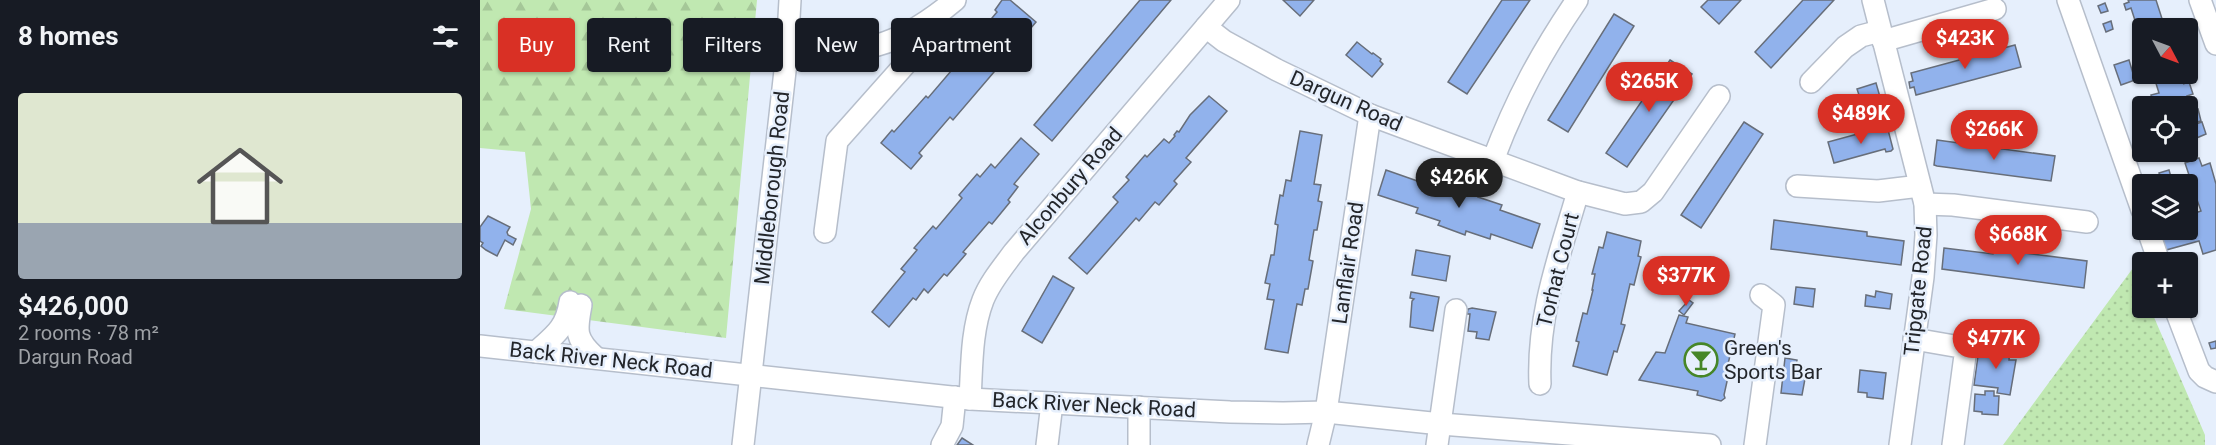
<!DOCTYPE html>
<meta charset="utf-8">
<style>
:root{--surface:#171b24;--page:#242831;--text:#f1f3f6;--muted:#9ea1a6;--line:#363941;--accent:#d93025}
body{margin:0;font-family:Roboto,sans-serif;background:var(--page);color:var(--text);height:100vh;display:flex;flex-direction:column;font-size:22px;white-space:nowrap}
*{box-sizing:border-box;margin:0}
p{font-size:20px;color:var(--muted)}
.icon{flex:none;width:33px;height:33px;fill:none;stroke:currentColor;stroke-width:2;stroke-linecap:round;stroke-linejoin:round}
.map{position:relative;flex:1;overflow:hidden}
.side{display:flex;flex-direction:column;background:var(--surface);width:480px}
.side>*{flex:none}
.hud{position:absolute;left:18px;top:18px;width:570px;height:54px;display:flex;gap:12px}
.needle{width:39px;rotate:131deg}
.buttons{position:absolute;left:1652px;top:18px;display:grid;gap:12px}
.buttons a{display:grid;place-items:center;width:66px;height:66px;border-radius:6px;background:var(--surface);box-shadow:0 2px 4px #0004;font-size:30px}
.price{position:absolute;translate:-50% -51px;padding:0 14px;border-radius:21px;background:var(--accent);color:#fff;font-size:20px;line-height:39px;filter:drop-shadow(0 2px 3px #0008)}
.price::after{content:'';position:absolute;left:50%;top:36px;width:18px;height:14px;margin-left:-9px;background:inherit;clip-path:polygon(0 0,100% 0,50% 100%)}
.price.on{background:#222;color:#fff}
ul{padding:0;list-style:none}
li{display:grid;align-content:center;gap:12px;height:318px;padding:0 18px}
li+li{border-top:2px solid var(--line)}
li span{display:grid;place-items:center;height:186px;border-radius:6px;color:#555}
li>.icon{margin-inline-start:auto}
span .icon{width:108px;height:108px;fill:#fffc;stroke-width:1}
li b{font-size:26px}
h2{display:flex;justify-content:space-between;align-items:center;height:72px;padding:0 18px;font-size:26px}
.chip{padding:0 21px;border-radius:6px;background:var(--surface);box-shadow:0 2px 4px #0004;font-size:21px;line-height:54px}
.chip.on{background:var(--accent);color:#fff}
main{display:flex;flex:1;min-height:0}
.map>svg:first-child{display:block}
</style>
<main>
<section class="side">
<h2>8 homes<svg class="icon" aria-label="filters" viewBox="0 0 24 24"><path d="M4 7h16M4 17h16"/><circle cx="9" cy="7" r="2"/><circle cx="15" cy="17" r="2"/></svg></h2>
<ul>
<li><span style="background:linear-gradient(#dfe7d0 70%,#9aa5b1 0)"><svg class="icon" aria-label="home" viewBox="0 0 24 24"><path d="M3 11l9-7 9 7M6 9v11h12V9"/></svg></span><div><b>$426,000</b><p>2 rooms · 78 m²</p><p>Dargun Road</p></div></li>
</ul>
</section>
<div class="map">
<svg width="1736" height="445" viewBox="0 0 1736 445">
<defs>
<pattern id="grass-dots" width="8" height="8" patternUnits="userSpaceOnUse" patternTransform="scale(1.5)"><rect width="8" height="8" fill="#c0e8b1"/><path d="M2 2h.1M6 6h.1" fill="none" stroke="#a5c798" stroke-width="1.8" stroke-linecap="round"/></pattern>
<pattern id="forest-firs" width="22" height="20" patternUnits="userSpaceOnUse" patternTransform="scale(1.5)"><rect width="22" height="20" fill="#c0e8b1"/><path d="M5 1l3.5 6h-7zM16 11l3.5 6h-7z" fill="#a5c798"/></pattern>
</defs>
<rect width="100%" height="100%" fill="#e6effc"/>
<path fill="url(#grass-dots)" d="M1653 268 1662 289V308H1670L1725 435V445H1523Z"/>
<path fill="url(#forest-firs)" d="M0 0H277L246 338 24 309 51 209 45 152 0 148Z"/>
<g fill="#91b2ec" stroke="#676e7a" stroke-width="1.5">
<path d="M522 0H530L556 22 545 35 543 33 511 69 514 72 473 120 470 117 439 153 442 156 431 169 401 143 412 130 414 132 446 96 448 98 489 50 487 48 517 12 515 10Z"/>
<path d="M660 0H691L572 141 554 125Z"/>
<path d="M803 0H834L820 16Z"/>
<path d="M1022 0H1050L987 94 968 82Z"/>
<path d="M1228 0H1261L1239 24 1221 7Z"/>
<path d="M1323 0H1354L1291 68 1275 52Z"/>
<path d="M1648 0H1676L1685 28H1662V36H1660L1651 8 1646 10 1644 4 1649 2Z"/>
<path d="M1625 3 1628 11 1621 13 1618 6Z"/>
<path d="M1134 14 1154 26 1088 132 1068 120Z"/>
<path d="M1631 21 1633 29 1626 32 1623 24Z"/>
<path d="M877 42 892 54 893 53 901 59 900 61 903 64 892 77 866 55Z"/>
<path d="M1535 45 1541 67 1436 95 1434 87 1430 88 1429 82 1433 81 1431 73Z"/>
<path d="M1190 60 1212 74 1147 167 1126 153Z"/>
<path d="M1649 60 1655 80 1641 85 1634 65Z"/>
<path d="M1666 74H1706L1709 81 1703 84 1709 82 1713 94 1707 96 1708 98 1714 97 1717 108 1712 109V111L1718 109 1721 121 1716 122V124L1722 122 1726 134 1707 142V106H1684L1683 105 1674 106 1671 95 1679 93 1674 77 1668 79Z"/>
<path d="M1396 83 1402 104 1384 110 1377 89Z"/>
<path d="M729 96 747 111 706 158 711 162 694 181 697 184 679 205 675 202 659 221 656 218 607 274 589 258 638 202 633 197 649 180 646 177 665 155 667 157 684 139 689 143 695 136 694 135 697 131 699 132 710 115Z"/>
<path d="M1264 122 1283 134 1221 228 1201 215Z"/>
<path d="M1407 126 1413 149 1411 151 1406 152 1405 149 1354 163 1348 142Z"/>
<path d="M820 131 842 135 834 184 841 185 838 201 842 202 837 230H834L829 260 833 261 828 289H825L822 305 817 304 808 353 785 349 794 300 787 299 790 284 785 283 791 255H794L798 225 795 224 800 195 803 196 806 180 811 181Z"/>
<path d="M541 138 559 154 534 184 538 187 528 200 530 202 512 224 509 222 483 252 486 254 467 276 464 274 448 293 444 289 436 300 433 298 409 327 392 312 425 272 421 269 437 250 434 248 453 226 456 229 482 198 479 195 497 174 500 177 511 164 515 168Z"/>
<path d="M1457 140 1575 156 1571 181 1457 166 1454 165Z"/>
<path d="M1719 158 1722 166 1730 163 1736 184V250L1723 254 1719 241 1686 250 1682 240 1717 227 1712 214 1721 211 1716 197 1710 199 1707 189V186L1712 184 1705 163Z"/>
<path d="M906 170 946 184 948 180 971 188 973 185 1000 194 998 197 1022 205 1020 210 1060 224 1052 248 1011 234 1010 239 986 231 985 235 958 225 960 221 936 213 938 208 898 195Z"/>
<path d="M1689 170 1693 184H1683L1679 173Z"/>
<path d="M8 216 30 227 27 232 28 235 36 239 33 245 25 240 17 256 6 250 1 246 3 243 0 241V227Z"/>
<path d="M1294 220 1387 232V236L1424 241 1421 265 1291 249Z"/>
<path d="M1676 230H1697L1698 233 1678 239Z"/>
<path d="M1127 232 1161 241 1158 256 1161 257 1154 285 1150 284 1141 324 1145 325 1137 352 1134 351 1127 375 1093 366 1099 342 1096 341 1103 313 1107 314 1113 290H1112L1115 274H1112L1119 247 1123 248Z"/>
<path d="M1464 248 1513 254 1514 249 1607 261 1604 288 1462 269Z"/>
<path d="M936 250 970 256 966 281 932 275Z"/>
<path d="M573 276 594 288 562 343 542 331Z"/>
<path d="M1316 287 1335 289 1333 307 1314 304Z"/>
<path d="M1396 291 1412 294 1410 309 1385 306 1386 295 1395 297Z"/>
<path d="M931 292 959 297 953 331 930 327 932 301 934 299 930 298Z"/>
<path d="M1209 300 1213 303 1204 315 1199 311Z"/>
<path d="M992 308 1016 312 1009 340 996 338 997 332 988 331 990 314H987L988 309Z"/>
<path d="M1199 315 1208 317 1206 323 1255 334 1245 377H1248L1244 395 1245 398 1241 401 1217 395 1218 391 1159 380 1176 352 1185 353Z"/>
<path d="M1736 341V348L1731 349 1729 343Z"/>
<path d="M1512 344 1530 346 1529 360H1536L1530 395 1517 393 1518 388 1494 385 1498 356 1511 357Z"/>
<path d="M1305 358 1317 360 1316 366 1327 368 1322 395 1301 393Z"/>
<path d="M1380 370 1406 373 1403 399 1387 397V393L1378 392Z"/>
<path d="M1505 391H1514V396H1519L1518 415 1502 414V412L1494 411 1495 394 1505 395Z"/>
<path d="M482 438 493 445H477Z"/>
</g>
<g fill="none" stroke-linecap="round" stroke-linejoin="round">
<g stroke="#b6becb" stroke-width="24">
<g id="minor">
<path d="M1393 0 1445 204 1446 235 1443 277 1420 445"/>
<path d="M1588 0 1662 210"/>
<path d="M1720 0 1736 44"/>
<path d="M726 27 744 41 797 70 890 115 1098 192 1145 204 1161 202 1173 192 1239 96"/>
<path d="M1403 41 1515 9"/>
<path d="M307 53C381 54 417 49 475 0"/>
<path d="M1331 82 1365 47 1381 36 1400 31"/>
<path d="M1013 160C1036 99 1061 53 1097 0"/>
<path d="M1317 186 1398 191 1440 186"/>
<path d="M1445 204 1473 205 1607 222"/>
<path d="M1668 230 1679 262"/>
<path d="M345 232 357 141 429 60 420 38"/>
<path d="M101 305C96 331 95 339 115 357"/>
<path d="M1695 308 1719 371 1725 377 1736 382"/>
<path d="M1434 339 1486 348 1473 445"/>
<path d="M0 346 490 399 750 412 803 413 846 412 961 424 1230 445"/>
<path d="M56 352C75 335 86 328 90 302"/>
<path d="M1060 384C1057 315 1079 257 1098 192"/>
<path d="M490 399C492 366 491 331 503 300 510 282 523 267 534 252L749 0"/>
<path d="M659 407V445"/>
<path d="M263 445 307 53 310 0"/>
<path d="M462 445 472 426 475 397"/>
<path d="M567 445 572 403"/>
<path d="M838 445 846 412 890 115"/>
<path d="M957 445 976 310"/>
<path d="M1275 445 1294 305 1281 295"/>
</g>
</g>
<use href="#minor" stroke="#fff" stroke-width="21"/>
</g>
<defs>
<g id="bar-ring" transform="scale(1.725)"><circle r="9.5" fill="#e6effc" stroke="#468627" stroke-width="1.5"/><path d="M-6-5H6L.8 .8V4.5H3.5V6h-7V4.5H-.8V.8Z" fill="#468627"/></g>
</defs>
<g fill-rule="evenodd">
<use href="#bar-ring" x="1221" y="360"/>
</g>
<g text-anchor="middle" stroke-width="5" stroke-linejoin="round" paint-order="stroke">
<g font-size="21" fill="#23262b" stroke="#e6effc">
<text transform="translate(866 101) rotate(24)" y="7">Dargun Road</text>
<text transform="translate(590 186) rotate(-49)" y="7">Alconbury Road</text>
<text transform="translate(292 188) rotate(-84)" y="7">Middleborough Road</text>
<text transform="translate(868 263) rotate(-82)" y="7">Lanflair Road</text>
<text transform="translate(1078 270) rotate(-76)" y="7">Torhat Court</text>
<text transform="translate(1438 291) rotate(-84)" y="7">Tripgate Road</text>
<text transform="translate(131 360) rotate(6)" y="7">Back River Neck Road</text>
<text transform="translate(614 405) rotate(3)" y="7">Back River Neck Road</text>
</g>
<g font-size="21" fill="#23262b" stroke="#e6effc" text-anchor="start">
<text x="1244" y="355">Green's<tspan x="1244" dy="24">Sports Bar</tspan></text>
</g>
</g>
</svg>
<div class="buttons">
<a><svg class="needle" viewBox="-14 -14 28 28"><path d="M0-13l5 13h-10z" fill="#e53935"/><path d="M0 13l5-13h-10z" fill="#9ea1a6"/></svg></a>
<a><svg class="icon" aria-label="locate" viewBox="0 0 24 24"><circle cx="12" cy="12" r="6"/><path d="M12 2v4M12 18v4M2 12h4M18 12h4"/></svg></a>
<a><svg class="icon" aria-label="layers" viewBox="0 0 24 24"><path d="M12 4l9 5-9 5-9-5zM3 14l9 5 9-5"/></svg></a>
<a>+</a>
</div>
<b class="price" style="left:1485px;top:70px">$423K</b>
<b class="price" style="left:1169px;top:113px">$265K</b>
<b class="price" style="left:1381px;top:145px">$489K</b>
<b class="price" style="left:1514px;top:161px">$266K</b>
<b class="price on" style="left:979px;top:209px">$426K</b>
<b class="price" style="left:1538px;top:266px">$668K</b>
<b class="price" style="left:1206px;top:307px">$377K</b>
<b class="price" style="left:1516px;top:370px">$477K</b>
<div class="hud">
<a class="chip on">Buy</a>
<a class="chip">Rent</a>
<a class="chip">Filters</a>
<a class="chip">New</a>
<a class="chip">Apartment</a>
</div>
</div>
</main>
